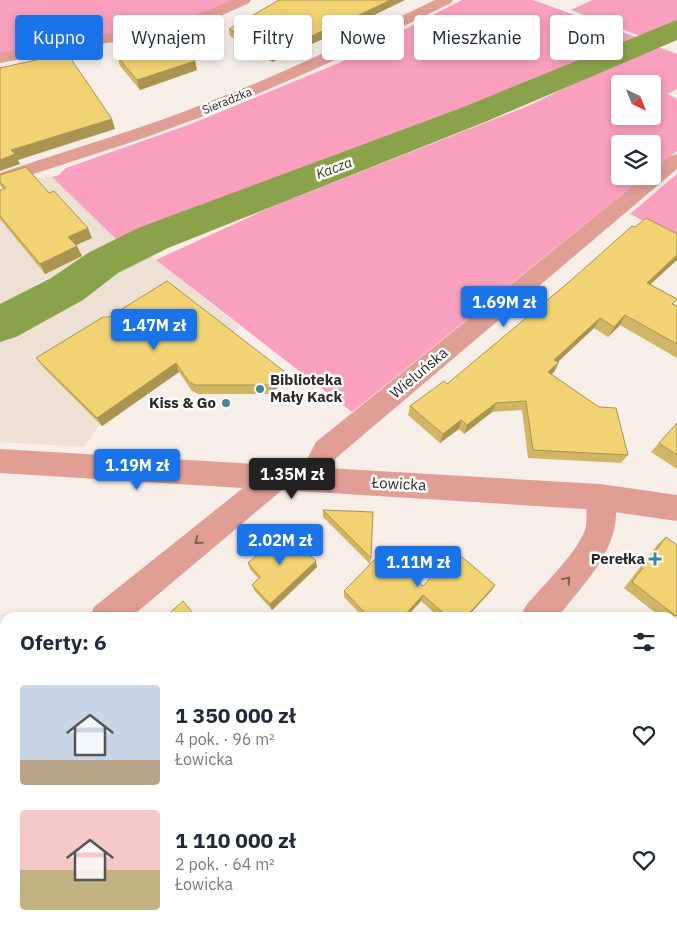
<!DOCTYPE html>
<html lang="pl">
<meta charset="utf-8">
<style>
:root{--surface:#fff;--page:#f2f2f3;--text:#1f2937;--muted:#747a83;--accent:#1a73e8}
body{margin:0;font-family:"IBM Plex Sans",sans-serif;background:var(--page);color:var(--text);height:100vh;display:flex;flex-direction:column;font-size:19px;white-space:nowrap}
*{box-sizing:border-box;margin:0}
p{font-size:16px;color:var(--muted)}
.icon{flex:none;width:28px;height:28px;fill:none;stroke:currentColor;stroke-width:2;stroke-linecap:round;stroke-linejoin:round}
.map{position:relative;flex:1;overflow:hidden}
.side{position:absolute;left:0px;top:612px;width:678px;height:321px;display:flex;flex-direction:column;background:var(--surface);border-radius:15px 15px 0 0;box-shadow:0 2px 8px #0003}
.side>*{flex:none}
.guide{position:absolute;left:15px;top:15px;width:648px;height:45px;display:flex;gap:10px}
.needle{width:32px;rotate:137deg}
.tools{position:absolute;left:611px;top:75px;display:grid;gap:10px}
.tools a{display:grid;place-items:center;width:50px;height:50px;border-radius:5px;background:var(--surface);box-shadow:0 2px 8px #0003;font-size:25px}
.price{position:absolute;translate:-50% -42px;padding:0 11px;border-radius:5px;background:var(--accent);color:#fff;font-size:16px;line-height:32px;filter:drop-shadow(0 1px 2px #0008)}
.price::after{content:'';position:absolute;left:50%;top:30px;width:15px;height:11px;margin-left:-8px;background:inherit;clip-path:polygon(0 0,100% 0,50% 100%)}
.price.selected{background:#222;color:#fff}
ul{padding:0;list-style:none}
li{display:flex;align-items:center;gap:15px;height:125px;padding:0 20px}
li span{display:grid;place-items:center;flex:none;width:140px;height:100px;border-radius:5px;color:#555}
li>.icon{margin-inline-start:auto}
span .icon{width:60px;height:60px;fill:#fffc;stroke-width:1}
li b{font-size:21px}
h2{display:flex;justify-content:space-between;align-items:center;height:60px;padding:0 20px;font-size:21px}
.tag{padding:0 18px;border-radius:5px;background:var(--surface);box-shadow:0 2px 8px #0003;font-size:18px;line-height:45px}
.tag.selected{background:var(--accent);color:#fff}
.map>svg:first-child{display:block}
</style>
<div class="map">
<svg width="677" height="933" viewBox="0 0 677 933">
<rect width="100%" height="100%" fill="#f7eee7"/>
<path fill="#efe0d4" d="M52 177 117 240 30 288 34 292 131 240 240 327 105 425 100 424 84 447 0 442V190L27 178Z"/>
<g fill="#f9a0be" fill-rule="evenodd">
<path d="M0 0H235L198 19 0 56Z"/>
<path d="M462 0H533L636 37 612 47 614 52 602 57 591 58 575 67 515 94 284 177 128 237 117 240 52 177 59 175 66 168 191 124 339 63Z"/>
<path d="M592 0H677V22L640 36 571 10Z"/>
<path d="M653 45 677 54V89L668 94 677 99V151L653 170 652 144H620V176H645L352 412 156 260 271 207 530 105ZM620 84H652V116H620Z"/>
<path d="M677 174V238L630 214Z"/>
</g>
<g fill="none" stroke-linecap="round" stroke-linejoin="round">
<path fill="#8aa34b" fill-rule="evenodd" d="M677 20V40L485 122 168 248 118 273 83 300 16 337 0 342V304L51 278 88 253 138 228 461 108Z"/>
<g fill="#e09e94" fill-rule="evenodd">
<path d="M233 0H251L249 3 205 23 188 28 0 63V53L181 21Z"/>
<path d="M435 0H453L451 3 322 66 223 109 144 138 0 185V173C71 149 142 129 211 101 288 72 361 35 435 0Z"/>
<path d="M677 154V169L336 458 321 488 311 491 301 488 297 479 316 442 645 176H652V171L670 156Z"/>
<path d="M600 484 610 488C633 537 584 583 557 618H520L525 607C541 587 577 553 585 530 589 516 583 502 590 488Z"/>
<path d="M256 929H300L298 933H254Z"/>
</g>
<g fill="#e09e94" fill-rule="evenodd">
<path d="M0 449 600 484 677 495V521L600 510 282 490 130 618H89L94 607 243 488 0 473Z"/>
<path d="M5 682V718L0 720V684Z"/>
</g>
</g>
<g fill="#cfb564">
<path d="M358 23 272 62 230 36 229 29Z"/>
<path d="M117 56 195 61 197 70 140 90 120 66Z"/>
<path d="M0 175 49 193 92 238 76 245 82 256 45 274 0 219V190L3 189 0 185Z"/>
<path d="M635 227 677 234V260L650 284 677 299 673 304 677 306V358L620 325 608 337 594 328 558 362H559L554 372 551 374 628 455 621 463 528 458 522 410 492 412 464 434 459 429 440 443 408 415 410 406 447 384Z"/>
<path d="M103 317 286 381 270 394H198L192 391 179 372 102 426 43 367 36 358Z"/>
<path d="M677 423V469L651 452Z"/>
<path d="M323 510 371 558 370 564 323 517Z"/>
<path d="M666 537 676 616 672 618H662L624 588 658 544Z"/>
<path d="M248 563 317 567 272 610 254 590 252 585 259 579 250 569Z"/>
<path d="M495 585 491 591 466 618H440L421 601 405 618H364L344 597V591L423 586Z"/>
<path d="M677 644V717L672 713V650Z"/>
<path d="M519 929H617L614 933H523Z"/>
</g>
<g fill="#a99451">
<path d="M391 0H405L358 23 272 62 271 54Z"/>
<path d="M195 61 197 70 140 90 137 80Z"/>
<path d="M112 119 115 129 18 160 20 164 0 171V160L11 150Z"/>
<path d="M88 228 92 238 72 247 68 237Z"/>
<path d="M77 246 82 256 45 274 40 264Z"/>
<path d="M677 255V260L641 293 647 283Z"/>
<path d="M625 315 620 325 608 337 614 327Z"/>
<path d="M600 318 594 328 550 369 554 360Z"/>
<path d="M559 362 554 372 544 382 548 372Z"/>
<path d="M176 363 179 372 102 426 97 418Z"/>
<path d="M285 372 286 381 270 394 269 385Z"/>
<path d="M496 403 492 412 464 434 467 425Z"/>
<path d="M461 420 459 429 440 443 443 434Z"/>
<path d="M316 561 317 567 272 610 270 604Z"/>
<path d="M495 585 491 591 466 618H465Z"/>
<path d="M423 595 421 601 405 618H402Z"/>
<path d="M5 845V853L0 857V849Z"/>
<path d="M180 929H188L190 932 189 933H183Z"/>
</g>
<g fill="#f1d374" stroke="#a99451">
<path d="M279 0H391L359 15 271 54 229 29Z"/>
<path d="M169 38 195 61 137 80 117 56Z"/>
<path d="M67 53 112 119 11 150 15 154 0 160V68Z"/>
<path d="M26 167 49 193 54 191 88 228 68 237 77 246 40 264 0 216V190L6 188 0 182V175Z"/>
<path d="M646 218 677 234V255L647 283 677 299 672 304 677 306V344L625 315 614 327 600 318 554 360 559 362 548 372 599 407 616 408 628 455 533 450 526 401 496 403 467 425 461 420 443 434 410 406 444 381 447 384 569 282 632 226 635 227Z"/>
<path d="M167 281 285 372 269 385H195L189 382 176 363 97 418 36 358 103 317H109Z"/>
<path d="M677 423V455L659 443Z"/>
<path d="M323 510 373 512 371 558Z"/>
<path d="M286 531 316 561 270 604 252 585 260 577 248 563Z"/>
<path d="M666 537 677 545V614L676 616 632 582Z"/>
<path d="M384 550 423 586 455 551 495 585 465 618H461L455 612 449 618 423 595 402 618H370L344 591Z"/>
<path d="M183 601 197 618H164Z"/>
<path d="M677 650V710L672 706V657Z"/>
<path d="M5 759V845L0 849V763Z"/>
<path d="M73 929H180L183 933H69Z"/>
<path d="M408 929H467L464 933H411Z"/>
<path d="M522 929H617L614 933H526Z"/>
</g>
<defs><path id="oneway-chevron" d="M-2-3.5L2.5 0L-2 3.5" fill="none" stroke-width="1.6" stroke-linecap="round" stroke-linejoin="round" transform="scale(1.25)"/></defs>
<g stroke="#7c5d57">
<use href="#oneway-chevron" transform="translate(198 541) rotate(141)"/>
<use href="#oneway-chevron" transform="translate(567 580) rotate(-50)"/>
</g>
<g fill="#438696" stroke="#fffdfb" stroke-width="2">
<circle cx="260" cy="389" r="5"/>
<circle cx="226" cy="403" r="5"/>
<path d="M652.5 551.5h5v5h5v5h-5v5h-5v-5h-5v-5h5z"/>
</g>
<g text-anchor="middle" stroke-width="5" stroke-linejoin="round" paint-order="stroke">
<g font-size="12" fill="#2a2725" stroke="#fffdfb">
<text transform="translate(227 101) rotate(-22)" y="4">Sieradzka</text>
</g>
<g font-size="14" font-style="italic" fill="#323d18" stroke="#fffdfb">
<text transform="translate(334 168) rotate(-21)" y="5">Kacza</text>
</g>
<g font-size="15" fill="#2a2725" stroke="#fffdfb">
<text transform="translate(419 373) rotate(-40)" y="5">Wieluńska</text>
<text transform="translate(399 484) rotate(3)" y="5">Łowicka</text>
</g>
<g font-size="15" font-weight="bold" fill="#2a2725" stroke="#fffdfb" text-anchor="end">
<text x="270" y="385" text-anchor="start">Biblioteka<tspan x="270" dy="17">Mały Kack</tspan></text>
<text x="216" y="408">Kiss &amp; Go</text>
<text x="645" y="564">Perełka</text>
</g>
</g>
</svg>
<div class="tools">
<a><svg class="needle" viewBox="-14 -14 28 28"><path d="M0-13l5 13h-10z" fill="#e53935"/><path d="M0 13l5-13h-10z" fill="#747a83"/></svg></a>
<a><svg class="icon" aria-label="layers" viewBox="0 0 24 24"><path d="M12 4l9 5-9 5-9-5zM3 14l9 5 9-5"/></svg></a>
</div>
<b class="price" style="left:504px;top:328px">1.69M zł</b>
<b class="price" style="left:154px;top:351px">1.47M zł</b>
<b class="price" style="left:137px;top:491px">1.19M zł</b>
<b class="price selected" style="left:292px;top:500px">1.35M zł</b>
<b class="price" style="left:280px;top:566px">2.02M zł</b>
<b class="price" style="left:418px;top:588px">1.11M zł</b>
<div class="guide">
<a class="tag selected">Kupno</a>
<a class="tag">Wynajem</a>
<a class="tag">Filtry</a>
<a class="tag">Nowe</a>
<a class="tag">Mieszkanie</a>
<a class="tag">Dom</a>
</div>
<section class="side">
<h2>Oferty: 6<svg class="icon" aria-label="filters" viewBox="0 0 24 24"><path d="M4 7h16M4 17h16"/><circle cx="9" cy="7" r="2"/><circle cx="15" cy="17" r="2"/></svg></h2>
<ul>
<li><span style="background:linear-gradient(#c9d6e8 75%,#b9a48a 0)"><svg class="icon" aria-label="home" viewBox="0 0 24 24"><path d="M3 11l9-7 9 7M6 9v11h12V9"/></svg></span><div><b>1 350 000 zł</b><p>4 pok. · 96 m²</p><p>Łowicka</p></div><svg class="icon" aria-label="heart" viewBox="0 0 24 24"><path d="M12 20l-8-8c-3-5 5-10 8-4 3-6 11-1 8 4z"/></svg></li>
<li><span style="background:linear-gradient(#f6c9c9 60%,#c2b280 0)"><svg class="icon" aria-label="home" viewBox="0 0 24 24"><path d="M3 11l9-7 9 7M6 9v11h12V9"/></svg></span><div><b>1 110 000 zł</b><p>2 pok. · 64 m²</p><p>Łowicka</p></div><svg class="icon" aria-label="heart" viewBox="0 0 24 24"><path d="M12 20l-8-8c-3-5 5-10 8-4 3-6 11-1 8 4z"/></svg></li>
</ul>
</section>
</div>
